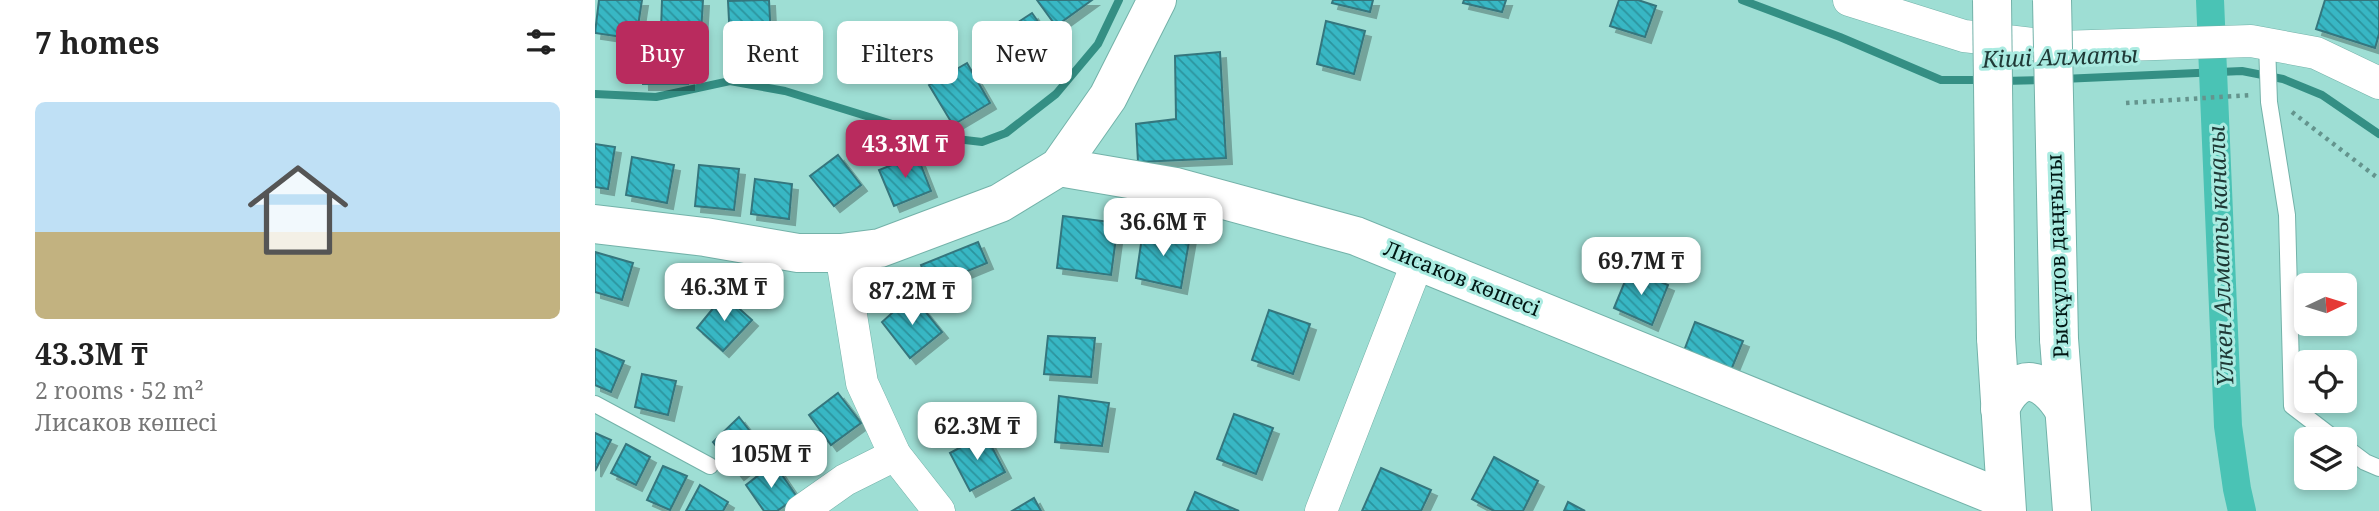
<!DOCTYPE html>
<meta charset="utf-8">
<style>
:root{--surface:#fff;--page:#f2f2f2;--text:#222;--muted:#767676;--accent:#b92b5e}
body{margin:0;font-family:"Noto Serif",serif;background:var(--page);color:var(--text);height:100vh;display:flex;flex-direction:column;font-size:26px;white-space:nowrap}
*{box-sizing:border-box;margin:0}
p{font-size:23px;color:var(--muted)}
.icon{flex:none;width:38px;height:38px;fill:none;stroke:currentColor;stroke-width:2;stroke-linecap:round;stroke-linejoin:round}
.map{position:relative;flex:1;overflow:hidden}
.panel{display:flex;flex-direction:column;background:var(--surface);width:595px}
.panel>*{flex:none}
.guide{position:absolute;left:21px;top:21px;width:665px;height:63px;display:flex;gap:14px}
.needle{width:46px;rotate:86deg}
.buttons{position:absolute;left:1699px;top:273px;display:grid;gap:14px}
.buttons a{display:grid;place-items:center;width:63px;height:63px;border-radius:10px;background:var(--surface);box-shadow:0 4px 10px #0003;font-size:35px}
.price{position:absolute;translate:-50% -60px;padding:0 16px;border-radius:14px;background:#fff;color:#222;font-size:23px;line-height:46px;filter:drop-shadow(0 2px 4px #0008)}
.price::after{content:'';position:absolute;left:50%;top:42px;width:21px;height:16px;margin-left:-10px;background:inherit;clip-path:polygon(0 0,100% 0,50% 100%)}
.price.selected{background:var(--accent);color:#fff}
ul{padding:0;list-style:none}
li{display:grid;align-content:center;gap:14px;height:371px;padding:0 35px}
li span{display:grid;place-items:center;height:217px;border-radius:10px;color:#555}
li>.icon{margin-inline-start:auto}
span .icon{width:126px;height:126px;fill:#fffc;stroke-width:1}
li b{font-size:30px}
h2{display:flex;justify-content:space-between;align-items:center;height:84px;padding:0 35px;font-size:30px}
.chip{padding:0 24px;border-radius:10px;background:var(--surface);box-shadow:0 4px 10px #0003;font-size:24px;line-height:63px}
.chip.selected{background:var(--accent);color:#fff}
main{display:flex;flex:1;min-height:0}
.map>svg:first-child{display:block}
</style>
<main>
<section class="panel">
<h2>7 homes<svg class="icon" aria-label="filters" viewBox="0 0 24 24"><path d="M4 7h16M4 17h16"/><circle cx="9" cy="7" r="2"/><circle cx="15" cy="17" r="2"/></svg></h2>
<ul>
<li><span style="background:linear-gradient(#bfe0f5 60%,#c2b280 0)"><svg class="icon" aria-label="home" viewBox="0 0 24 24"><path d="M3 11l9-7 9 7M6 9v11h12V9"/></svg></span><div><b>43.3M ₸</b><p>2 rooms · 52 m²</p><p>Лисаков көшесі</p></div></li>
</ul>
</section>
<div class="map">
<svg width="1784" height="511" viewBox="0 0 1784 511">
<defs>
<pattern id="building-back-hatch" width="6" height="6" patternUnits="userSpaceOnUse" patternTransform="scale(1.75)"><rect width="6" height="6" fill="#37b7c4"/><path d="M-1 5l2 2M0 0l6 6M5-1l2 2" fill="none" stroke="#2c949e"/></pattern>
<filter id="shadow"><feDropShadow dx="6" dy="6" stdDeviation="0" flood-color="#0004"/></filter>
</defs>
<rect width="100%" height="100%" fill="#9eded4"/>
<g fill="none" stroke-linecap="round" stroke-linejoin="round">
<g stroke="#348f84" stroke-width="8">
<path d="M1147 0 1245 37 1346 80H1388"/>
<path d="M1467 79 1647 71 1688 79 1727 95 1784 134"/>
<path d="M1408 81 1447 80"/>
<path d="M0 94 61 97 135 81 190 91 336 136 387 142 411 133 461 94 503 44 524 0"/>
</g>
<path stroke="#4ac3b5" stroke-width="28" d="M1615 0 1633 426 1642 489 1647 511"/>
</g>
<g fill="url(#building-back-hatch)" stroke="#36767d" stroke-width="2" filter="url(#shadow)">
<path d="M4 0H47L41 39 0 33Z"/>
<path d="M67 0H108L106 33 66 31Z"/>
<path d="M174 0 176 38 135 40 133 1Z"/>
<path d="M442 0H497L461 26Z"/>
<path d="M738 0H778L775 12 737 3Z"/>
<path d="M869 0H911L907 12 868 3Z"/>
<path d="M1024 0H1043L1061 6 1050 37 1015 26Z"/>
<path d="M1730 0H1784V34L1780 48 1721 29Z"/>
<path d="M437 13 461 47 428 68 402 36Z"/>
<path d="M731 21 770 31 759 74 722 64Z"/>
<path d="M47 43H93V84H48Z"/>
<path d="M625 52 631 158 543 162 541 124 581 119 580 56Z"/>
<path d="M372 63 395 103 358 125 334 85Z"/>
<path d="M0 144 20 147 13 189 0 187Z"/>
<path d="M243 155 266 185 239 206 215 176Z"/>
<path d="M322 155 336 191 299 206 284 170Z"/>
<path d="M37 157 79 165 72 203 31 195Z"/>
<path d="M104 165 144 169 139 210 100 206Z"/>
<path d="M160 179 197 184 194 219 156 214Z"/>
<path d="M468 216 523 223 516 275 462 268Z"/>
<path d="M548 230 595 236 586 288 541 278Z"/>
<path d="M383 242 392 263 334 287 326 265Z"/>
<path d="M0 252 38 263 27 300 0 292Z"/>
<path d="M1035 269 1073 285 1057 325 1019 308Z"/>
<path d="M129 295 157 320 128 351 102 328Z"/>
<path d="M317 295 347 332 315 358 287 322Z"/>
<path d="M674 310 715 324 698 374 657 360Z"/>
<path d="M1100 322 1148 341 1134 375 1087 356Z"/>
<path d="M453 336 500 338 496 377 449 374Z"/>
<path d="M0 349 29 361 16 392 0 385Z"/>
<path d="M47 374 81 381 73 415 40 407Z"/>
<path d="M243 393 266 423 236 445 214 415Z"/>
<path d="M464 396 514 403 507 446 460 442Z"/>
<path d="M639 414 678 428 661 474 622 459Z"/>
<path d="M144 417 171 452 143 474 118 442Z"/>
<path d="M0 433 16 440 0 471Z"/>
<path d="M390 434 410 472 375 491 355 453Z"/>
<path d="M31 444 55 457 41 485 16 473Z"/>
<path d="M899 457 943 481 928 511H899L877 499Z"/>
<path d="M179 463 202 497 182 511H169L151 485Z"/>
<path d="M68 466 92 476 75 510 52 500Z"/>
<path d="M786 468 836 490 826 511H767Z"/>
<path d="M105 485 133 502 128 511H91Z"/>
<path d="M600 492 644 511H592Z"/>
<path d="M439 498 446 511H417Z"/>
<path d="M973 502 990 511H969Z"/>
</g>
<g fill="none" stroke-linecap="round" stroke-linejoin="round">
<g stroke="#73b2a9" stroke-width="18">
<g id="service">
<path d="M1672 44 1674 102 1692 215 1697 406 1740 439"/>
<path d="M0 404 115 466"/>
<path d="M1750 447 1770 462 1784 468"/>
</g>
</g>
<g stroke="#73b2a9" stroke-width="33">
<g id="minor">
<path d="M1254 0 1369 36 1465 47 1656 41 1721 53 1784 83"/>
<path d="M246 253 267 383 300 455 344 511"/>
<path d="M206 511 250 480 300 455"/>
<path d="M726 511 823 261"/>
</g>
</g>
<g stroke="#73b2a9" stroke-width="40">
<g id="tertiary">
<path d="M464 167 581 187 761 236 1411 500"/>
<path d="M0 224 110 237 203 253H246L285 248 405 203 464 167 513 97 562 0"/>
</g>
</g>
<g stroke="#73b2a9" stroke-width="40">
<g id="primary">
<path d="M1401 338 1412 511"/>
<path d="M1464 339 1477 511"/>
<path d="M1405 409C1423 369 1449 377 1469 410"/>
</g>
</g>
<g stroke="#64948d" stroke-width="4.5" stroke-dasharray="3.5 5" stroke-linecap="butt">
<path d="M1531 103 1656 95"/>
<path d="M1697 112 1784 179"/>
</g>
<use href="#service" stroke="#fff" stroke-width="16"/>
<use href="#minor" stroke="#fff" stroke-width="32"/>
<use href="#tertiary" stroke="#fff" stroke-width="38"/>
<use href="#primary" stroke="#fff" stroke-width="38"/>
<g stroke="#73b2a9" stroke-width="40" stroke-linecap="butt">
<g id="primary-bridge">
<path d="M1397 0 1401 338"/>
<path d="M1457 0 1464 339"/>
</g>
</g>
<use href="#primary-bridge" stroke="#fff" stroke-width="38"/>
</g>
<g text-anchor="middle" stroke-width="6" stroke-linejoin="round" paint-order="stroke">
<g font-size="21" fill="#001613" stroke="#aaebe1">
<text transform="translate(1463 256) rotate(-92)" y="7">Рысқұлов даңғылы</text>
<text transform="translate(867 279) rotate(22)" y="7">Лисаков көшесі</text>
</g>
<g font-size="23" font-style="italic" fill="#1f3936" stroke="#aaebe1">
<text transform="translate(1465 57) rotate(-2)" y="8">Кіші Алматы</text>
<text transform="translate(1626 256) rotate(-92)" y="8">Үлкен Алматы каналы</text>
</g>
</g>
</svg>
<div class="buttons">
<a><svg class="needle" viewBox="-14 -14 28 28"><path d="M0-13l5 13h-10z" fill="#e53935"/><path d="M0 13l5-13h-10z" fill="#767676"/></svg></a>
<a><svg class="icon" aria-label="locate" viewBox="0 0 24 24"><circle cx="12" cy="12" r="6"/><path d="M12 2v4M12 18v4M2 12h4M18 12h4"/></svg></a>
<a><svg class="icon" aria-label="layers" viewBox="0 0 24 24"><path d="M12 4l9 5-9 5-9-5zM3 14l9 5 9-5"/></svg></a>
</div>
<b class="price selected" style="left:310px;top:180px">43.3M ₸</b>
<b class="price" style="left:568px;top:258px">36.6M ₸</b>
<b class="price" style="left:1046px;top:297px">69.7M ₸</b>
<b class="price" style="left:129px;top:323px">46.3M ₸</b>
<b class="price" style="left:317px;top:327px">87.2M ₸</b>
<b class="price" style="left:382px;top:462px">62.3M ₸</b>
<b class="price" style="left:176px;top:490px">105M ₸</b>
<div class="guide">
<a class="chip selected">Buy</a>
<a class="chip">Rent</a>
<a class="chip">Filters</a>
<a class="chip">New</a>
</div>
</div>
</main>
